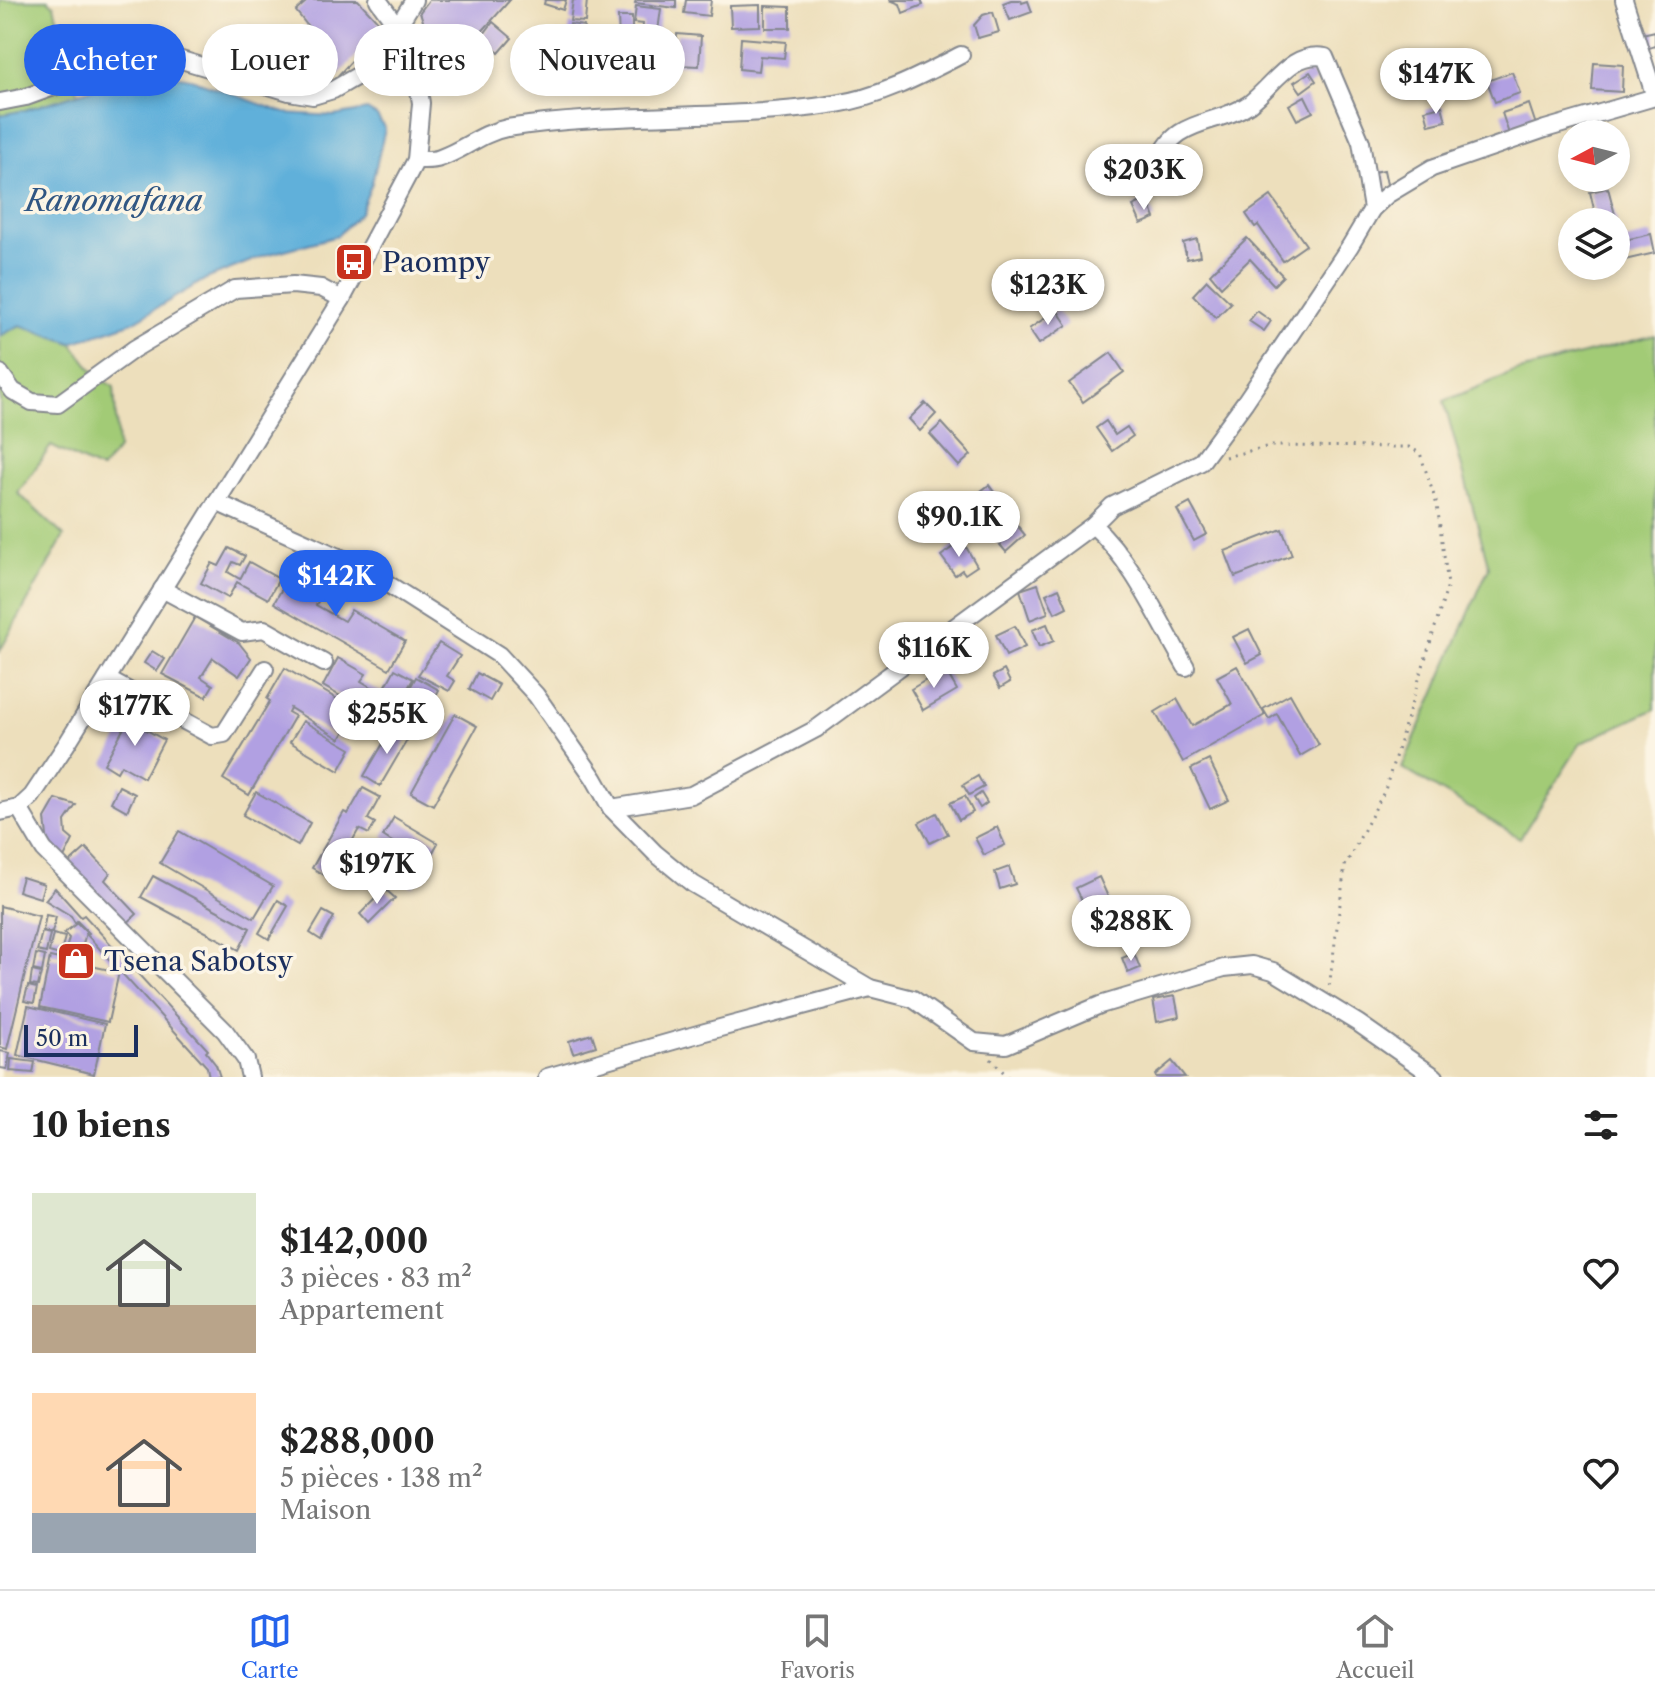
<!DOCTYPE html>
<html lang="fr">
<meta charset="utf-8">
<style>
:root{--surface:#fff;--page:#f2f2f2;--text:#222;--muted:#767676;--line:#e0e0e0;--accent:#2563eb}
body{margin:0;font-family:"Libre Caslon Text",serif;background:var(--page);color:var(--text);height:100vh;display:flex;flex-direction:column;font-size:30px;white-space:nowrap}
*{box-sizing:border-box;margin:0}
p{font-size:26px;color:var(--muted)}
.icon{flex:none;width:44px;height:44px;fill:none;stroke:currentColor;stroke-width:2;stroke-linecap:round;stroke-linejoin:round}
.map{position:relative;height:1077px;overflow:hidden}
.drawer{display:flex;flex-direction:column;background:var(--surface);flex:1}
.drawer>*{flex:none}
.banner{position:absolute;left:24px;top:24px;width:800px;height:72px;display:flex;gap:16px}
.needle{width:52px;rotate:263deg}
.fabs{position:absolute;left:1558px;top:120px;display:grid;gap:16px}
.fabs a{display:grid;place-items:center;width:72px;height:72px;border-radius:50%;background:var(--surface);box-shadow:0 4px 12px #0003;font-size:40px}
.scale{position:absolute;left:24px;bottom:20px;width:114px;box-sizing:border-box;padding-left:8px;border:4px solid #1b2f5e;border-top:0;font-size:22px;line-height:28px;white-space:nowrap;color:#1b2f5e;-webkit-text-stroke:6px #fcf5e5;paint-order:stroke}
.price{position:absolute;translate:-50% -68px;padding:0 18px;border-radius:28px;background:#fff;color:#222;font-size:26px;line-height:52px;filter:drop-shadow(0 2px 4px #0008)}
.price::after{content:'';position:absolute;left:50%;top:48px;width:24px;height:18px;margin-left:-12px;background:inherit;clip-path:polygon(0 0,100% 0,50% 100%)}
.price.selected{background:var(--accent);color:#fff}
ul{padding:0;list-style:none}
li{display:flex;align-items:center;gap:24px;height:200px;padding:0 32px}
li span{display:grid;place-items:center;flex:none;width:224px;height:160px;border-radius:0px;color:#555}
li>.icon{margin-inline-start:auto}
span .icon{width:96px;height:96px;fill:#fffc;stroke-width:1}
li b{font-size:34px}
h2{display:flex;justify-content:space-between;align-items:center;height:96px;padding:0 32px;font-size:34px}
.pill{padding:0 28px;border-radius:36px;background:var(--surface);box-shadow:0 4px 12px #0003;font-size:28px;line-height:72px}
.pill.selected{background:var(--accent);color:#fff}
.tab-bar{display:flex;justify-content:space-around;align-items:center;height:112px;border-top:2px solid var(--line);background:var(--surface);font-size:22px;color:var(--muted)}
.tab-bar a{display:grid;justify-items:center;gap:4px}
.tab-bar .selected{color:var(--accent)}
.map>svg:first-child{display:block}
</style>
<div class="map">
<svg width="1655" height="1077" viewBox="0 0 1655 1077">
<rect width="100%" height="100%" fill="#fcf5e5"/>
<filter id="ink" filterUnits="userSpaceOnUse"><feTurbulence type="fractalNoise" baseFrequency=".0125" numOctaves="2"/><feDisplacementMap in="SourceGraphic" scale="16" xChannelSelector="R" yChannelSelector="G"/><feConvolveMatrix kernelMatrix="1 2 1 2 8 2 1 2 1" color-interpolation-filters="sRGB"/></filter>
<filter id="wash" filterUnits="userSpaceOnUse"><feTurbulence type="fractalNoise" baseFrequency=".006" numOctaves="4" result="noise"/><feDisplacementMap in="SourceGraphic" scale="32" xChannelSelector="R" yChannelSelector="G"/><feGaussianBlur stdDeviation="1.8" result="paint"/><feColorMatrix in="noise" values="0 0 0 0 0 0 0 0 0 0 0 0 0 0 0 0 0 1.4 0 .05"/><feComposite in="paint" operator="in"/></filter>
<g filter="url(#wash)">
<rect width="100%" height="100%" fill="#eddfbc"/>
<g fill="#a2cb76" stroke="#5e7d6a" stroke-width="2">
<path d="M0 0H48L54 5 72 80 79 94 25 110 0 115Z"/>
<path d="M20 325 72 343 98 377 114 387 118 449 101 470 51 446 18 493 64 536 0 651V336Z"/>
<path d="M1655 335V709L1581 743 1520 838 1402 768 1489 567 1444 401 1512 373Z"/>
</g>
<path fill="#60b0da" stroke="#3e709c" stroke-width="2" d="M150 71 186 77 285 113 334 116 367 110 377 116 385 129 372 183 360 213 337 236 266 255 206 279 133 322 72 343 20 325 0 336V115L25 110Z"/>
<g id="blocks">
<g fill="#b1a0e2">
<path d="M308 0H358L383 27 333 81 302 88 252 69 259 48 288 58 310 29 296 11Z"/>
<path d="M429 0H510L478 36H462L451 25 433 49 415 30 423 21 420 12Z"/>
<path d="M545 0H566L563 10 544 4Z"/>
<path d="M573 0H587L585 22 570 21Z"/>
<path d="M636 0H676V8L635 3Z"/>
<path d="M686 0H711L709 16 684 13Z"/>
<path d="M890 0H921L923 5 903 13 900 4Z"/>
<path d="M1011 0H1021L1022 3 1028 1 1032 12 1010 20 1003 3Z"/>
<path d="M760 5V26L731 27 730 6Z"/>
<path d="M636 6 661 9 657 38 642 36 643 24 634 23Z"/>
<path d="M765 6 790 7V28H765Z"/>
<path d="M993 12 999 32 978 38 974 25 983 15Z"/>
<path d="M618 17H632V38L619 39Z"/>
<path d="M493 22 512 38 499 53 481 38Z"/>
<path d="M570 24 584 26 582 39 568 37Z"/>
<path d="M1655 31V46L1646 49 1642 34Z"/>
<path d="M677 34 701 36 699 66 675 65Z"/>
<path d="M741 38 786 42 784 58 760 56 758 71 739 69Z"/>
<path d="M568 40 581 41 580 54H575V50L568 49Z"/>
<path d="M1594 63 1623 65 1622 92 1592 90Z"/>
<path d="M1310 72 1316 81 1301 92 1294 82Z"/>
<path d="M1512 72 1520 93 1495 102 1487 81Z"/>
<path d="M1305 96 1313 112 1297 120 1289 105Z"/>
<path d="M1529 104 1536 125 1509 134 1502 113Z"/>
<path d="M1442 106 1446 121 1429 125 1425 110Z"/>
<path d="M1384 170 1388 189 1372 192 1368 173Z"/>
<path d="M1608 188 1617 222H1597L1590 192Z"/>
<path d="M1271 196 1306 245 1283 261 1258 225 1255 227 1246 214Z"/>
<path d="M1147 199 1155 218 1141 224 1133 206Z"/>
<path d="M1616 224 1621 241 1651 234 1655 253 1616 262Z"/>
<path d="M1247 238 1283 276 1274 285 1250 259 1221 287 1210 274Z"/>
<path d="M1197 239 1200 256 1187 259 1183 243Z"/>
<path d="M1207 280 1231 303 1216 318 1193 295Z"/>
<path d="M1057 310 1067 325 1039 344 1029 329Z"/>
<path d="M1257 311 1271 321 1264 331 1249 321Z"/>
<path d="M1111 353 1124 372 1083 402 1069 383Z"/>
<path d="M925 403 936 414 920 431 909 419Z"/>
<path d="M1106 421 1115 435 1127 427 1133 436 1112 451 1096 428Z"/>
<path d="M942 423 971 455 959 466 930 434Z"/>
<path d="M989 485 1006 509 985 524 969 500Z"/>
<path d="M1190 503 1207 534 1194 541 1177 510Z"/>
<path d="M1011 518 1025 535 1006 552 991 534Z"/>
<path d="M1282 529 1292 555 1235 577 1225 551Z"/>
<path d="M962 540 977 566 965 574 962 570 955 575 941 556Z"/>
<path d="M229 548 245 556 240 565 233 562 228 572 240 579 249 562 279 579 268 599 237 582 228 598 201 583 212 563 219 566Z"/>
<path d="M297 562 330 580 316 605 344 621 351 610 405 641 389 669 274 603Z"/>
<path d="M1038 584 1048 613 1030 620 1020 590Z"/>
<path d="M1059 588 1067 607 1055 613 1046 594Z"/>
<path d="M195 617 239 643 251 658 239 676 213 658 201 677 213 685 206 697 162 674Z"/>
<path d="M1047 624 1054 641 1039 647 1032 630Z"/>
<path d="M1015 626 1025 647 1006 656 996 635Z"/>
<path d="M1249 629 1262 655 1247 663 1233 637Z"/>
<path d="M439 643 460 656 447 676 455 681 449 691 418 675Z"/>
<path d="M152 651 165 659 157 671 144 663Z"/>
<path d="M338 658 366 674 361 681 382 693 395 669 413 679 392 717 352 695 349 701 323 686Z"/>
<path d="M1237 666 1265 715 1183 762 1155 712 1177 699 1192 726 1232 704 1217 677Z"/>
<path d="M285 668 357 711 356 713 364 718 355 733 347 728 340 739 290 708 288 712 295 716 249 795 223 779 270 701 267 699Z"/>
<path d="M945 669 957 690 923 710 911 689Z"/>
<path d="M1004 670 1010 682 1000 688 993 676Z"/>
<path d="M477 673 499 685 490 701 469 689Z"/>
<path d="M416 677 439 690 420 725 397 711Z"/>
<path d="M123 690 134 696 125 711 114 704Z"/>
<path d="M1290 694 1319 745 1300 756 1277 714 1269 719 1263 709Z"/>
<path d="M455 714 477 726 433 805 411 793Z"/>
<path d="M131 715 146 723 143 728 164 740 144 778 121 765 117 772 104 764Z"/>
<path d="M303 721 351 749 339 771 290 742Z"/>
<path d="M394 725 410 735 380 786 364 776Z"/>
<path d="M1209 760 1229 800 1210 809 1191 769Z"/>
<path d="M978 776 984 787 969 795 963 785Z"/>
<path d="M119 786 135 794 127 811 111 802Z"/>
<path d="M363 788 380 797 368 819 375 823 369 834 359 829 331 879 312 868 344 812 348 814Z"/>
<path d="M256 792 310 823 298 846 243 815Z"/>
<path d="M981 793 987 803 980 808 974 798Z"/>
<path d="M965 796 973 812 959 820 950 803Z"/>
<path d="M56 799 76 805 65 821 66 834 73 840 64 858 48 845 45 818Z"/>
<path d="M937 813 948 834 930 843 919 823Z"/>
<path d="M394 817 438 843 413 887 389 873 403 849 383 836Z"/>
<path d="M997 827 1005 845 984 855 975 838Z"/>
<path d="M179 831 273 886 254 918 160 863Z"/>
<path d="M86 848 110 873 105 880 137 914 123 927 66 866Z"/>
<path d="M1009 867 1015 884 1000 889 995 872Z"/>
<path d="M153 876 250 928 239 950 141 897Z"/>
<path d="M22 877 44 884 40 898 18 891Z"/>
<path d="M1099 877 1119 921 1097 931 1076 888Z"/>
<path d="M55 888 81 917 84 915 208 1050 206 1052 216 1065 220 1077H209L207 1067 198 1057 87 935 89 933 77 921 75 923 71 916 45 900Z"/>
<path d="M385 889 395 898 369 924 360 914Z"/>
<path d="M278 900 288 906 269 939 259 933Z"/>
<path d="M0 906 39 916 7 1049 0 1047Z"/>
<path d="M323 911 334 917 321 940 310 933Z"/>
<path d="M46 915 56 917 52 933 43 931Z"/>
<path d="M77 923 86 932 80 957 65 953 69 938 64 933Z"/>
<path d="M42 932 50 934 46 953 37 951Z"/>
<path d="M53 934 65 937 60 955 49 952Z"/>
<path d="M1134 953 1140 968 1128 973 1122 958Z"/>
<path d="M36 954 45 956 42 972 33 970Z"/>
<path d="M50 957 119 972 108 1022 40 1007Z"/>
<path d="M32 971 41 973 38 986 30 985Z"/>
<path d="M28 986 37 988 34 1003 24 1001Z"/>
<path d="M1175 996 1179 1017 1157 1022 1153 1000Z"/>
<path d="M28 1006 105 1024 94 1074 17 1055Z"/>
<path d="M592 1034 596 1046 573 1053 569 1041Z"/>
<path d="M0 1051 10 1053 7 1069 0 1068Z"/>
<path d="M11 1059 35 1062 33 1073 10 1071Z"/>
<path d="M1172 1061 1185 1077H1156L1155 1075Z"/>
</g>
</g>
</g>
<g filter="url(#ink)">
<use href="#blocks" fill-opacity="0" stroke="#84878d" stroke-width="2"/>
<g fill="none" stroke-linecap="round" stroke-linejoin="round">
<g stroke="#84878d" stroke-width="20">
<g id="minor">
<path d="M1624 0 1655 97"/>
<path d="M398 26 414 0"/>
<path d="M0 102 26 97 131 59 151 56 178 59 289 92 313 96 333 90 371 68 405 37"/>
<path d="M416 160C423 160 433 161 440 158 464 150 481 133 507 128 615 111 728 121 836 104 881 97 922 75 961 55"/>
<path d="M1157 162C1163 152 1169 140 1180 133 1201 119 1228 119 1249 104 1274 85 1291 51 1325 57L1361 142 1372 209"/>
<path d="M0 373 13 391 32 402 58 404 134 349 235 289 293 285 321 288 342 299"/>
<path d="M216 502 361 567 499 655 536 695 594 778 611 808 655 853 693 884 870 988 913 999 974 1042 1006 1045 1100 1005 1224 968 1252 965 1273 971 1358 1023 1435 1077"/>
<path d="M1093 525C1134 563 1158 619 1186 667"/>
<path d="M162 589 242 632 264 629 324 663"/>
<path d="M107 679 212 736 224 734 265 669"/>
<path d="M19 808 44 850 225 1031 246 1060 250 1077"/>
<path d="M611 808 691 795 816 729 1093 525 1112 506 1201 462 1245 402 1350 246 1372 209 1387 195 1432 168 1545 129 1655 97"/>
<path d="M0 812 19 808 32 796 66 745 342 299 416 160 421 103 415 66 405 37 378 0"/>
<path d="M547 1077 705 1032 870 988"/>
</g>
</g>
<g stroke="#84878d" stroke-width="3" stroke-dasharray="2 6" stroke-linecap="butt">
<path d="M1225 457 1270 446 1409 447 1420 453 1437 505 1448 585 1385 790 1345 866 1329 988"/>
<path d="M991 1059 1008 1077"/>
</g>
<use href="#minor" stroke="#fff" stroke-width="16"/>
</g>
</g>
<defs>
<g id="bus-square" transform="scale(2)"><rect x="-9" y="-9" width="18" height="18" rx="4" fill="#c8321e" stroke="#fcf5e5"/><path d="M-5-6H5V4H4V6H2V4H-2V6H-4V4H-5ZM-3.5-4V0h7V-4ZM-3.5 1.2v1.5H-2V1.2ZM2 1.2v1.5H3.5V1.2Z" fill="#fff"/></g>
<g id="shop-square" transform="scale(2)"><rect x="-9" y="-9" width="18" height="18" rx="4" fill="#c8321e" stroke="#fcf5e5"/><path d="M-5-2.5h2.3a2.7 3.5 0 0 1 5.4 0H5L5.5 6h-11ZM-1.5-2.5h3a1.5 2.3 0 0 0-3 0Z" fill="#fff"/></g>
</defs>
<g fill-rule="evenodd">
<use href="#bus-square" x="354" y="262"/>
<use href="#shop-square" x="76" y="961"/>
</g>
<g text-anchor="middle" stroke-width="7" stroke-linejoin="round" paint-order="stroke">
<g font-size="28" fill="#1b2f5e" stroke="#fcf5e5" text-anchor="start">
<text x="382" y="272">Paompy</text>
<text x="104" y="971">Tsena Sabotsy</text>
</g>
<g font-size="30" font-style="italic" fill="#305683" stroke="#fcf5e5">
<text x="114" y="211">Ranomafana</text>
</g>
</g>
</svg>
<div class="fabs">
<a><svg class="needle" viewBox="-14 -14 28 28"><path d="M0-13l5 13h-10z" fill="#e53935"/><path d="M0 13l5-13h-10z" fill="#767676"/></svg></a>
<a><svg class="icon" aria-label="layers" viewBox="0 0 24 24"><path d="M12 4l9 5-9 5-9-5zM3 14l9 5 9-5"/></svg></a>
</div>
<div class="scale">50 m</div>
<b class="price" style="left:1436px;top:116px">$147K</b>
<b class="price" style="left:1144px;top:212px">$203K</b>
<b class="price" style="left:1048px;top:327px">$123K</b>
<b class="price" style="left:959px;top:559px">$90.1K</b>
<b class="price selected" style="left:336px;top:618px">$142K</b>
<b class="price" style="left:934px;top:690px">$116K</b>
<b class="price" style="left:135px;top:748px">$177K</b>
<b class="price" style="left:387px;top:756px">$255K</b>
<b class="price" style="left:377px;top:906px">$197K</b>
<b class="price" style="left:1131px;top:963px">$288K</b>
<div class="banner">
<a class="pill selected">Acheter</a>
<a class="pill">Louer</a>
<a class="pill">Filtres</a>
<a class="pill">Nouveau</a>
</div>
</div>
<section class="drawer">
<h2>10 biens<svg class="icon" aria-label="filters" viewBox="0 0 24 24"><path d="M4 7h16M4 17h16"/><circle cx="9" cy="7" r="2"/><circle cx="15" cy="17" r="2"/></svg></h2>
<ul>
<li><span style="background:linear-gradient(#dfe7d0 70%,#b9a48a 0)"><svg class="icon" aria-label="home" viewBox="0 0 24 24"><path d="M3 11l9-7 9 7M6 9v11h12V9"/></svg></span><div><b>$142,000</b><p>3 pièces · 83 m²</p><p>Appartement</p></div><svg class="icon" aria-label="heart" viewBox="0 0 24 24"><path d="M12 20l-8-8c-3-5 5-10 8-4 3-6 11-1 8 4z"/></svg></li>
<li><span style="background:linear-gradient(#ffd9b3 75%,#9aa5b1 0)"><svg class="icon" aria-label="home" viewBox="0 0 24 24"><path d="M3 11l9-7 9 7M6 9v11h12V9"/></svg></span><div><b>$288,000</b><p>5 pièces · 138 m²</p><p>Maison</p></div><svg class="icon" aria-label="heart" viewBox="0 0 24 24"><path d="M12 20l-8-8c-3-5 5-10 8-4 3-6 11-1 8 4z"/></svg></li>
</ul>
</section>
<nav class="tab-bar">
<a class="selected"><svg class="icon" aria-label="map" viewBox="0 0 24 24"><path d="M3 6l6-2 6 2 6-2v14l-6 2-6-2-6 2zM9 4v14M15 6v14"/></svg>Carte</a>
<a><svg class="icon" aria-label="saved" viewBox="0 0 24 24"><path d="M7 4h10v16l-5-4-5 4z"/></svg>Favoris</a>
<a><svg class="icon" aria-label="home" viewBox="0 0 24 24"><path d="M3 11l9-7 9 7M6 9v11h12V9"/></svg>Accueil</a>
</nav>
